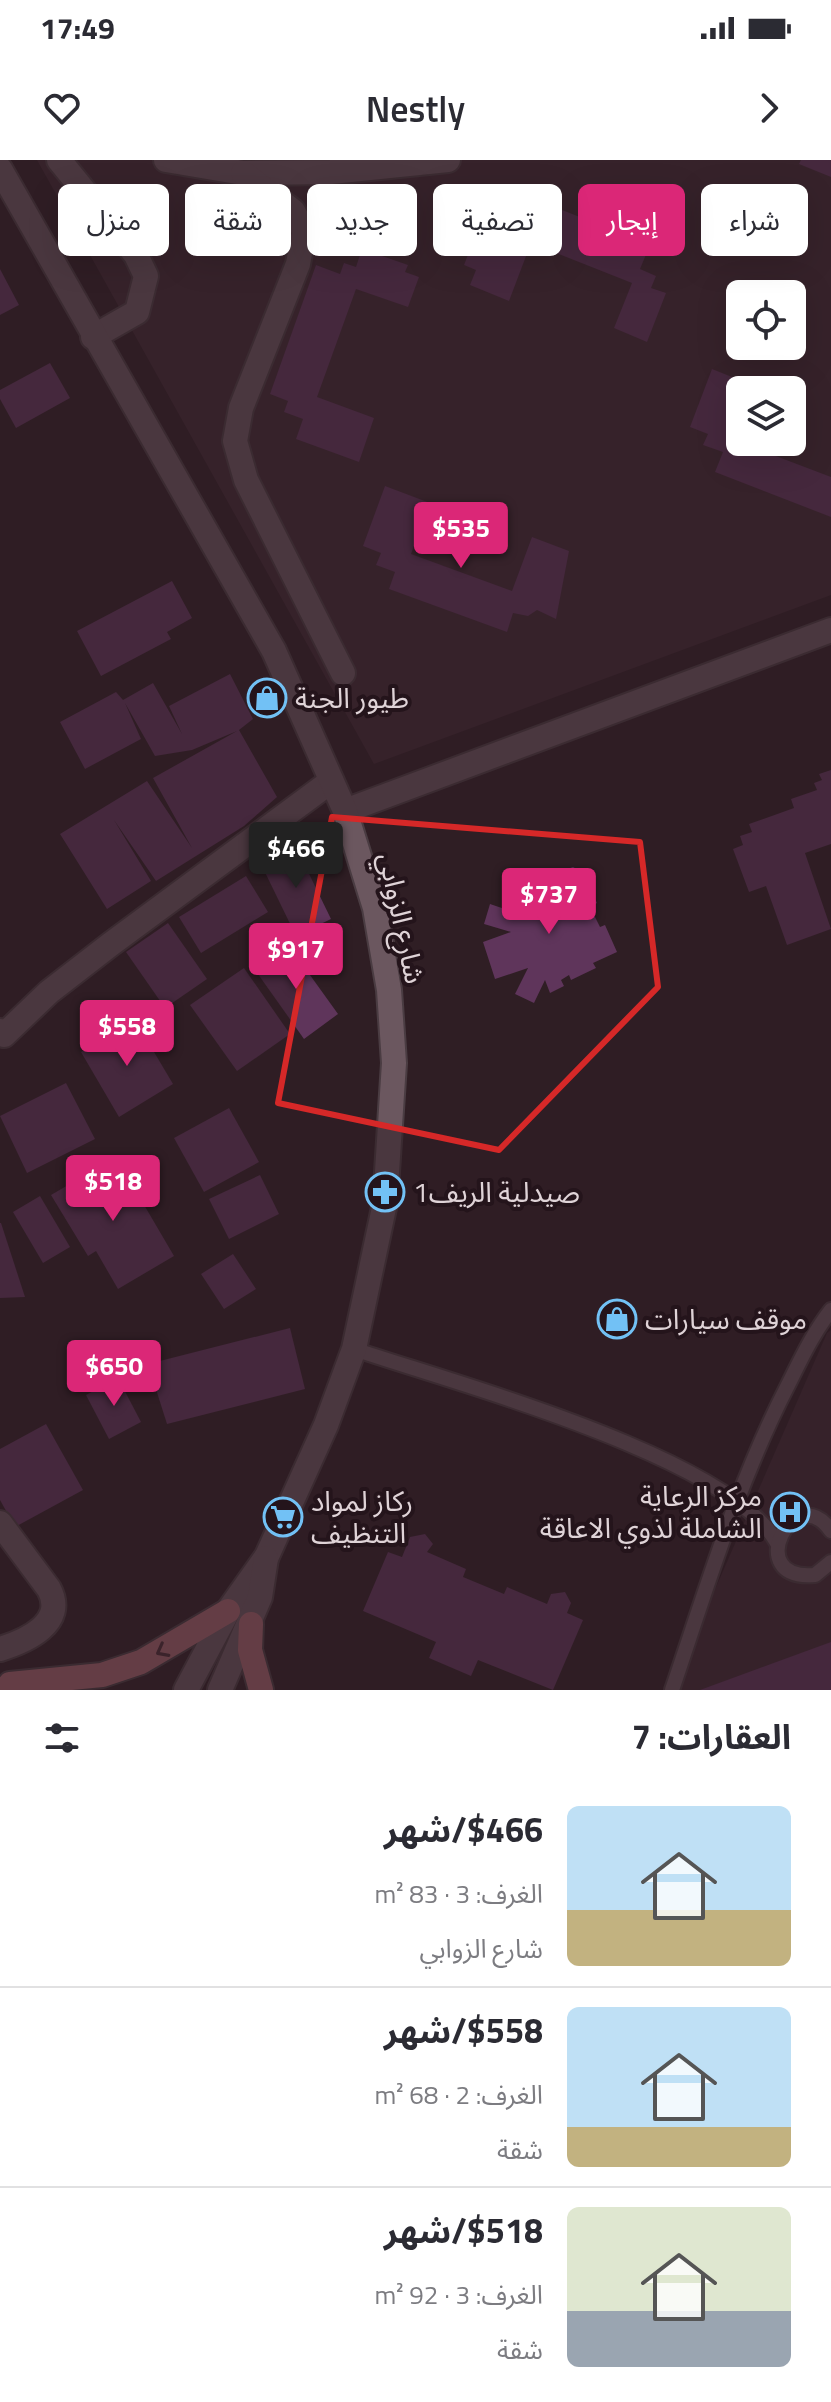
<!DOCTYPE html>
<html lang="ar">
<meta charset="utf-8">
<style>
:root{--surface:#fff;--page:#f2f2f3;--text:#2b2b33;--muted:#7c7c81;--line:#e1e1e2;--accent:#db2777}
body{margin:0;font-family:"Titillium Web","Noto Sans Arabic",sans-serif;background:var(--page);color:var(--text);direction:rtl;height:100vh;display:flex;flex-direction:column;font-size:30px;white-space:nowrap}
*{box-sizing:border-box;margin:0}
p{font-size:26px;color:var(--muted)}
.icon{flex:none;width:44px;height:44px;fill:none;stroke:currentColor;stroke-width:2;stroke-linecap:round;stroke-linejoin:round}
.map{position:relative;height:1530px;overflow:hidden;direction:ltr}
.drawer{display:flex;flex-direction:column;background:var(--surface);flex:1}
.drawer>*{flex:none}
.top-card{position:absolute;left:24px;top:24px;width:784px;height:72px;direction:rtl;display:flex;gap:16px}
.controls{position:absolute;left:726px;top:120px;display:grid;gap:16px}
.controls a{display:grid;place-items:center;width:80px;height:80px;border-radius:12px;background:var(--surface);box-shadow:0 8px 32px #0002;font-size:40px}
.price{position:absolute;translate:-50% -68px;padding:0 18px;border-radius:8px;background:var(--accent);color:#fff;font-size:26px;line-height:52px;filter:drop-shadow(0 2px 4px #0008)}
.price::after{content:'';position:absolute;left:50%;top:48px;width:24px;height:18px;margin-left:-12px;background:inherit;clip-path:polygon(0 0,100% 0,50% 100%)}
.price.selected{background:#222;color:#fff}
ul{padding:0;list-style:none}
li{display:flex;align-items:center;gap:24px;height:200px;padding:0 40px}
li+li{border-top:2px solid var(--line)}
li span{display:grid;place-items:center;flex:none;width:224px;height:160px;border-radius:12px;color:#555}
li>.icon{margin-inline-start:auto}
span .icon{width:96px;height:96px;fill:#fffc;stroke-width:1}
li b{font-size:34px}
h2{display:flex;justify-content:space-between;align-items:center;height:96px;padding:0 40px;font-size:34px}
.chip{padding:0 28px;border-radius:12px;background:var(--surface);box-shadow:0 8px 32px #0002;font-size:28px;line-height:72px}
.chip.selected{background:var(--accent);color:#fff}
.status{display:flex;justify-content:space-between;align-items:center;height:56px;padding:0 40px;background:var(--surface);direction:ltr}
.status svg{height:22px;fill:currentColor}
header{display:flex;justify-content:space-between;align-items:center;height:104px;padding:0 40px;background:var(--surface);font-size:36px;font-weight:600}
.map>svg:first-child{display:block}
</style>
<div class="status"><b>17:49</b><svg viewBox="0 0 49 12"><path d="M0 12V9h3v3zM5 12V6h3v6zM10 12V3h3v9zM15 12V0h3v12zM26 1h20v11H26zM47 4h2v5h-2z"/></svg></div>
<header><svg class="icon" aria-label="forward" viewBox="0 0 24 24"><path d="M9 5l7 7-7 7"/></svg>Nestly<svg class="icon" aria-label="heart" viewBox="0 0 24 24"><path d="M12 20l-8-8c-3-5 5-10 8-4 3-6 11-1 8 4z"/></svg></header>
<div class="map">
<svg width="831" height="1530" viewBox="0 0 831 1530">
<rect width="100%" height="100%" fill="#2f1e24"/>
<g fill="#3f2832" fill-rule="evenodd">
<path d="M37 0H831V435L374 604ZM740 134H792V186H740ZM740 230H792V282H740Z"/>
<path d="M831 1170V1530H671L827 1173Z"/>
</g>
<g fill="#5f355b">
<path d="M801 0H831V17L799 4Z"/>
<path d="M532 38 650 85 640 109 656 116 651 128 666 133 647 182 614 168 632 123 531 83 509 141 470 125 476 110 464 105 484 54 506 63 512 47 526 52Z"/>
<path d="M362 89 408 105 405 112 419 117 408 147 356 129 317 237 374 258 359 302 296 279 303 259 284 252 288 241 270 234 316 105 340 114 344 103 356 107Z"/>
<path d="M0 109 19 145 0 155Z"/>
<path d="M50 203 70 238 16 268 0 239V230Z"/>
<path d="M712 209 752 225 750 230H740V255L731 279 831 317V357L715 312 723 292 703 285 708 274 690 267Z"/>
<path d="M385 326 430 343 411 394 512 431 532 377 569 391 556 459 537 450 528 456 513 453 507 472 389 429 395 412 376 405 381 393 363 386Z"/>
<path d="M172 421 192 458 167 472 171 479 101 516 77 471Z"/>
<path d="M230 514 253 559 239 570 277 637 244 666 156 721 114 660 151 721 107 749 60 674 147 621 192 688 153 618 237 571 192 590 155 596 125 543 141 579 85 609 60 562 116 532 123 540 153 523 182 574 169 546Z"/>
<path d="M831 610V684L805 693 831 769 787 785 766 726 749 732 733 689 743 685 740 676 752 672 749 664 794 648 791 639 817 630 814 623 822 620 819 614Z"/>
<path d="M295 685 331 759 296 776 260 702Z"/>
<path d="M573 707 582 712 597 743 590 747 600 767 605 765 617 792 593 803 596 808 571 820 569 815 561 820 564 826 550 833 545 820 534 843 515 834 528 808 495 819 483 782 511 772 484 764 490 744 511 751 517 748 513 740 521 735 525 744 538 738 536 733 558 723 562 711Z"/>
<path d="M246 716 268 752 201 793 179 757Z"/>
<path d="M168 763 207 819 165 848 126 792Z"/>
<path d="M287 783 338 854 304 879 253 807Z"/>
<path d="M244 808 290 874 237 911 190 845Z"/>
<path d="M135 860 173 924 119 957 81 892Z"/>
<path d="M66 923 95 979 27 1013 0 956Z"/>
<path d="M229 948 259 1002 204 1032 174 978Z"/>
<path d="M116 997 174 1096 118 1129 96 1091 88 1096 51 1035Z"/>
<path d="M260 1015 279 1054 229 1079 209 1039Z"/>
<path d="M40 1036 70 1087 43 1103 13 1052Z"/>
<path d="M0 1063H1L25 1137 0 1138Z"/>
<path d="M233 1094 256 1129 224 1149 201 1114Z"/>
<path d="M290 1168 305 1229 167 1264 148 1204Z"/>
<path d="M118 1218 141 1262 109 1279 86 1235Z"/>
<path d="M46 1264 83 1330 15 1367 0 1340V1289Z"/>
<path d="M425 1374 433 1384 427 1392 466 1409 463 1417 504 1434 507 1427 547 1444 551 1434 565 1432 571 1443 567 1453 583 1460 553 1530 478 1500 471 1516 429 1498 436 1482 363 1451 388 1392 402 1397 410 1377Z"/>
<path d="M831 1482V1530H700Z"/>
</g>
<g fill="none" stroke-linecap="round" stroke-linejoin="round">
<g stroke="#4a3c42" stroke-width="18">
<g id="service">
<path d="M354 1189C450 1222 731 1297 777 1383"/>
<path d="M831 1371C794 1317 741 1422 815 1415L831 1402"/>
<path d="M672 1530C707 1427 738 1322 788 1225 801 1199 813 1173 831 1150"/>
</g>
</g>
<g stroke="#4a3c42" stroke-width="28">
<g id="minor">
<path d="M59 0 136 95 146 116 137 152 93 177"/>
<path d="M166 0 243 13 331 12 448 0"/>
<path d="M243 13 293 51 304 71 298 104 241 248 235 281 246 320 343 513"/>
<path d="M345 651 831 470"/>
<path d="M0 871 4 875 49 832 111 784 330 622"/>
<path d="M0 1363 49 1429C67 1463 26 1481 0 1489"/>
</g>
</g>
<g stroke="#4a3c42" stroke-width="28">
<g id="tertiary">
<path d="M0 9 274 491 345 651 375 748 389 830 394 903 385 1043 354 1189 326 1265 267 1396 228 1451 186 1530"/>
<path d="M220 1530 260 1437 266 1398"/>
</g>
</g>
<g stroke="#4a3c42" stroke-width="28">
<g id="primary">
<path d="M251 1464 250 1490 261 1530"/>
<path d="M10 1524 102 1515 141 1502 228 1451"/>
</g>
</g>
<use href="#service" stroke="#6b575f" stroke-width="14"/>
<use href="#minor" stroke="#6b575f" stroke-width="24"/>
<use href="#tertiary" stroke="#6b575f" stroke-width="24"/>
<use href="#primary" stroke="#a5656d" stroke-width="24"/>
</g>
<defs><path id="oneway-chevron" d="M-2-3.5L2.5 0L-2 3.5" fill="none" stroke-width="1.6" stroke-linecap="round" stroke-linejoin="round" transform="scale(2)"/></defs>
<use stroke="#4b2c34" href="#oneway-chevron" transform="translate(162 1491) rotate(152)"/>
<path d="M0 0H831V1530H0ZM332 657 640 682 658 827 499 990 278 943Z" fill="#2f1e24" fill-opacity=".55" fill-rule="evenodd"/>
<path fill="none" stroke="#d62828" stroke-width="6" stroke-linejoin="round" d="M332 657 640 682 658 827 499 990 278 943Z"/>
<defs>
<g id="shop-ring" transform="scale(2)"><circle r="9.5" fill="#24141b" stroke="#72c1f5" stroke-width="1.5"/><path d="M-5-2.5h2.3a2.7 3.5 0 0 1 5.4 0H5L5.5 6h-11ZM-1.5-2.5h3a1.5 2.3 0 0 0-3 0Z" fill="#72c1f5"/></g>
<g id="pharmacy-ring" transform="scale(2)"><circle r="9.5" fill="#24141b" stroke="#72c1f5" stroke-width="1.5"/><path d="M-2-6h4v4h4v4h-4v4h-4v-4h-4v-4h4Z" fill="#72c1f5"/></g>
<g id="hospital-ring" transform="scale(2)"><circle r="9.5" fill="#24141b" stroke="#72c1f5" stroke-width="1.5"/><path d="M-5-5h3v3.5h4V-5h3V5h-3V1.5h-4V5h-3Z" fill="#72c1f5"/></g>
<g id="supermarket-ring" transform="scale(2)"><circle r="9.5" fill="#24141b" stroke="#72c1f5" stroke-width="1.5"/><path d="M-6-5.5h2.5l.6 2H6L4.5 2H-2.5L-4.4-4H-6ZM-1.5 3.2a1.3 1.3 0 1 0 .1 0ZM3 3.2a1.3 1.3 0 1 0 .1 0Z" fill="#72c1f5"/></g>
</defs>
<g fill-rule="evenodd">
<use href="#shop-ring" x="267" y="538"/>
<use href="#pharmacy-ring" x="385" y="1032"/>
<use href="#shop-ring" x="617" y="1159"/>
<use href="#hospital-ring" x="790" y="1352"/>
<use href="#supermarket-ring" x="283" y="1357"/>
</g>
<g text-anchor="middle" stroke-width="8" stroke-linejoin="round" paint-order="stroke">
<g font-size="28" fill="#dfd3d7" stroke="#24141b" text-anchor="start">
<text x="295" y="548">طيور الجنة</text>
<text x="413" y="1042">صيدلية الريف1</text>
<text x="645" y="1169">موقف سيارات</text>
<text x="762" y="1346" text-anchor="end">مركز الرعاية<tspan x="762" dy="32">الشاملة لذوي الاعاقة</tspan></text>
<text x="311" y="1351">ركاز لمواد<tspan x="311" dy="32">التنظيف</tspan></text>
</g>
<g font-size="28" fill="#dfd3d7" stroke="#24141b">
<text transform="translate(402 758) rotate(78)" y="10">شارع الزوابي</text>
</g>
</g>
</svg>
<div class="controls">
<a><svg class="icon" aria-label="locate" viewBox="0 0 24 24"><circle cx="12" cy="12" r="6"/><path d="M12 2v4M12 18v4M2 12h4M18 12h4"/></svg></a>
<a><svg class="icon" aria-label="layers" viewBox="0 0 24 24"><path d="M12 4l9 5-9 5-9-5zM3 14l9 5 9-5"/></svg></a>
</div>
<b class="price" style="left:461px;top:410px">$535</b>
<b class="price selected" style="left:296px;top:730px">$466</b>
<b class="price" style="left:549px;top:776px">$737</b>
<b class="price" style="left:296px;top:831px">$917</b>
<b class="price" style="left:127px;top:908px">$558</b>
<b class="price" style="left:113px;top:1063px">$518</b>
<b class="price" style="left:114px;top:1248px">$650</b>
<div class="top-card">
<a class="chip">شراء</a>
<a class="chip selected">إيجار</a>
<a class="chip">تصفية</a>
<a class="chip">جديد</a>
<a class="chip">شقة</a>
<a class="chip">منزل</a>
</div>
</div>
<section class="drawer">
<h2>العقارات: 7<svg class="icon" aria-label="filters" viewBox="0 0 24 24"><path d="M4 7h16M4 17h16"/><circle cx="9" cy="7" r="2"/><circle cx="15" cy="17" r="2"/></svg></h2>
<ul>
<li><span style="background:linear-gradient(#bfe0f5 65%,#c2b280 0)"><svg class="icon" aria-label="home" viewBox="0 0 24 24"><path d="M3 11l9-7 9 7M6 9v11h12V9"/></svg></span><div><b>$466/شهر</b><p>الغرف: 3 · 83 m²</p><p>شارع الزوابي</p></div></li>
<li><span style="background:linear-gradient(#bfe0f5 75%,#c2b280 0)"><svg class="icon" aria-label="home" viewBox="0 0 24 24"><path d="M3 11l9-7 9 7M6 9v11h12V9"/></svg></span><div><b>$558/شهر</b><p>الغرف: 2 · 68 m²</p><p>شقة</p></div></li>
<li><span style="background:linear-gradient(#dfe7d0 65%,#9aa5b1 0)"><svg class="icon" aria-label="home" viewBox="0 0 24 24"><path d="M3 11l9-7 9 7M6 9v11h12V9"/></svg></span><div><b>$518/شهر</b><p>الغرف: 3 · 92 m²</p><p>شقة</p></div></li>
</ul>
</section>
